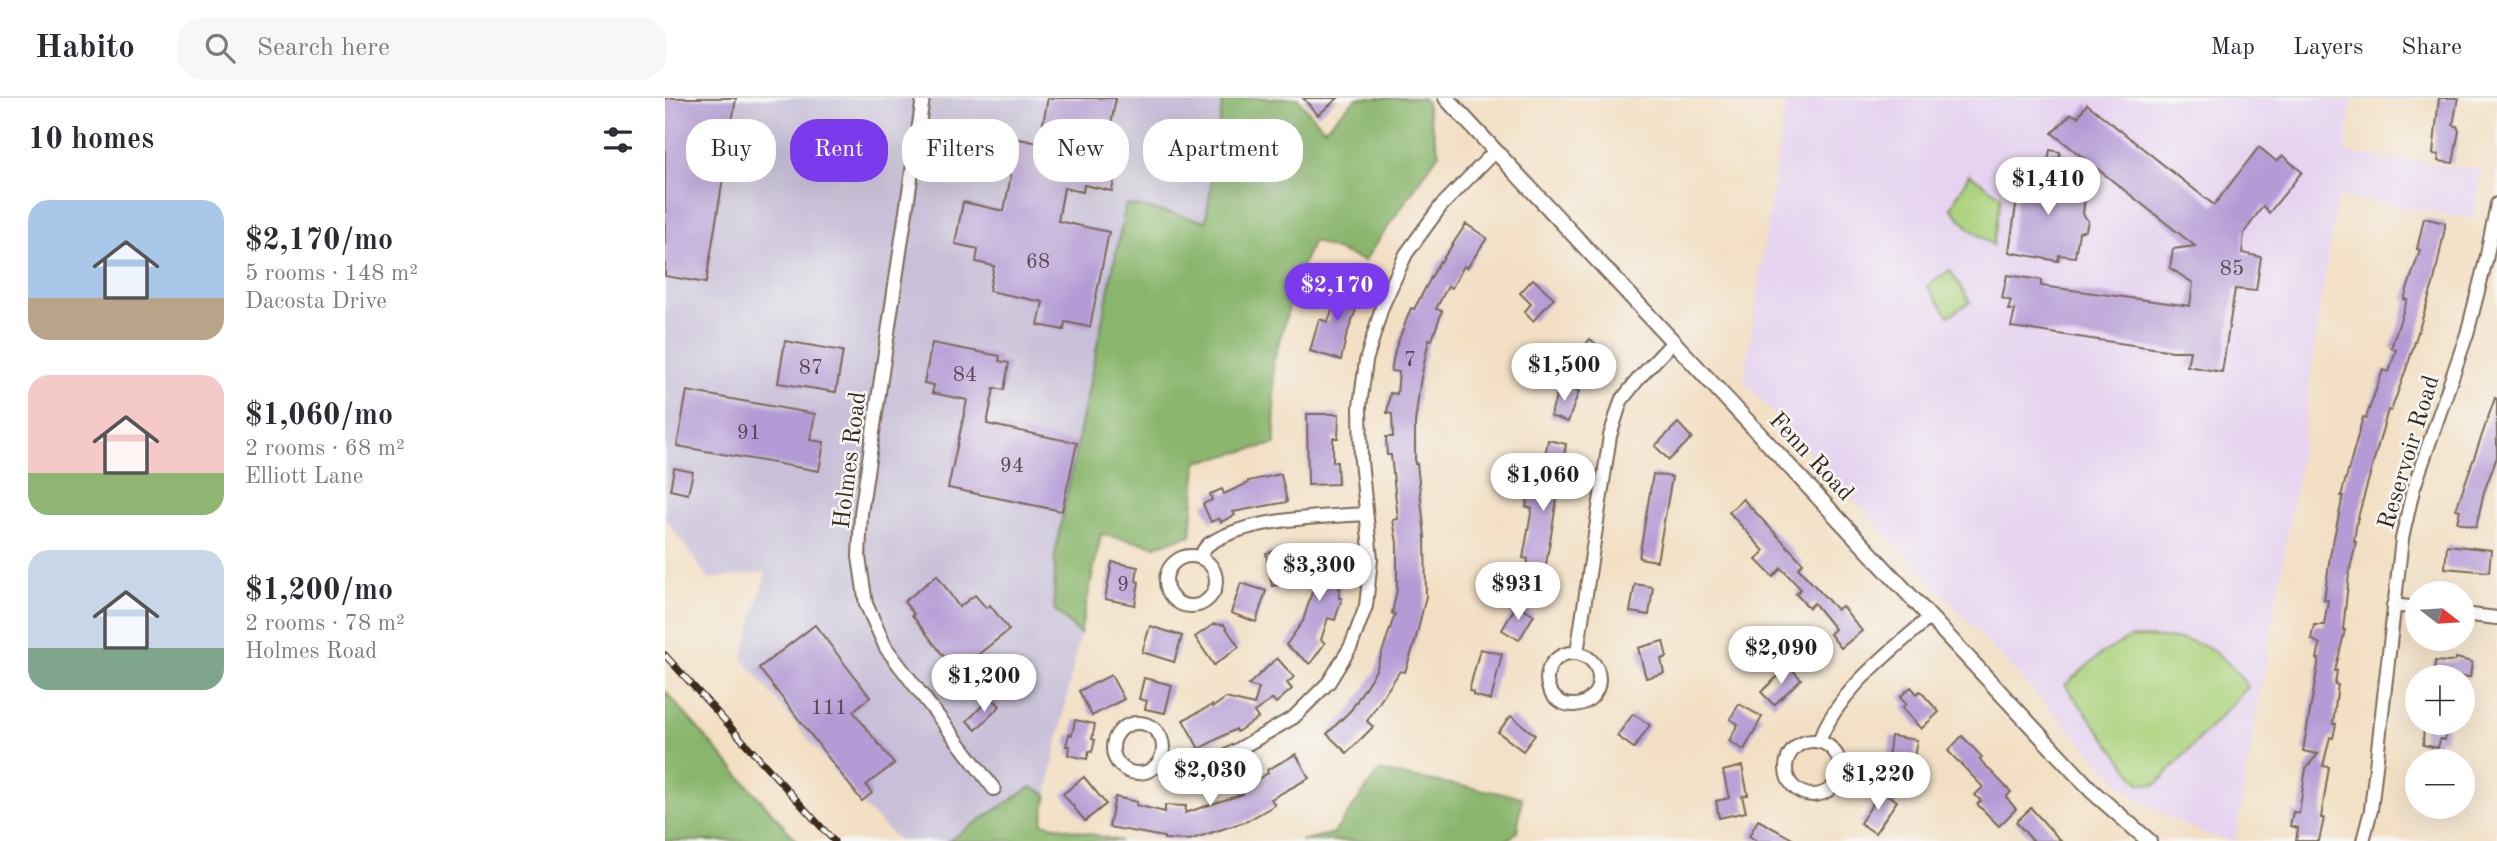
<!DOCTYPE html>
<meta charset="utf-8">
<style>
:root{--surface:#fff;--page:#f7f7f7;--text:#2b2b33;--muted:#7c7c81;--line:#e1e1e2;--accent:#7c3aed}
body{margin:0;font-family:"Old Standard TT",serif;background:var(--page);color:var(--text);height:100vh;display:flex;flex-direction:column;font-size:26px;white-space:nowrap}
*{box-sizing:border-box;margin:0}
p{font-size:23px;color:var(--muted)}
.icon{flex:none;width:38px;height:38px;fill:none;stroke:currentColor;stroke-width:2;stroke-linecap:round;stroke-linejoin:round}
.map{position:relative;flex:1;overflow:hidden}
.side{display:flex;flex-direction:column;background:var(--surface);width:665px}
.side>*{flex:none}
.top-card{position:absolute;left:21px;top:21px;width:665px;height:63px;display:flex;gap:14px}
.needle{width:46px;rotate:107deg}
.fabs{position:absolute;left:1740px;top:483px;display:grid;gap:14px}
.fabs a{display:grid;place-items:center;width:70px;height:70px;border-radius:50%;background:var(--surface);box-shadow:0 7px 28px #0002;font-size:35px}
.price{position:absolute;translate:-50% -60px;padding:0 16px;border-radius:24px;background:#fff;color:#222;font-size:23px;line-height:46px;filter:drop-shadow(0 2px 4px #0008)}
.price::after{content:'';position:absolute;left:50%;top:42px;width:21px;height:16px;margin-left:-10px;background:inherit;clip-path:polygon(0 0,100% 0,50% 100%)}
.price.current{background:var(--accent);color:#fff}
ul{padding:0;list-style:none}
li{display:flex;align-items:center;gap:21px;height:175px;padding:0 28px}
li span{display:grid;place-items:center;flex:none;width:196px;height:140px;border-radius:21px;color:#555}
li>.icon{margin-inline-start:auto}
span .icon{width:84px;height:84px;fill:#fffc;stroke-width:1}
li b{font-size:30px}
h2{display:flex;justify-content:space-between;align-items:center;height:84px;padding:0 28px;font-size:30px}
.chip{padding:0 24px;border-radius:28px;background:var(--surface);box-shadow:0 7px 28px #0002;font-size:24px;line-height:63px}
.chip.current{background:var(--accent);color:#fff}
header{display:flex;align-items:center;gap:42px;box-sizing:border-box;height:98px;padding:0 35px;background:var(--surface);border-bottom:2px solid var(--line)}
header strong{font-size:33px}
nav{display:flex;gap:38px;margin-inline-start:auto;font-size:24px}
.search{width:490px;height:63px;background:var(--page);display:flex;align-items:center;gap:18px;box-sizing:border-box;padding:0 24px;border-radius:28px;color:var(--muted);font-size:26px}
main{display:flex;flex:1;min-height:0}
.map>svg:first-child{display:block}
</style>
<header>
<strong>Habito</strong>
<div class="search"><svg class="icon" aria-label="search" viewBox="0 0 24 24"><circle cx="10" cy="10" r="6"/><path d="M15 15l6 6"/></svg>Search here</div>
<nav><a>Map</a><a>Layers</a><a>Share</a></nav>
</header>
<main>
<section class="side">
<h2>10 homes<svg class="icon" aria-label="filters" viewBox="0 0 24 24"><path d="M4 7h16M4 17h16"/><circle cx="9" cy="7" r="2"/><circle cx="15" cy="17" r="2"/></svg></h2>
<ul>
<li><span style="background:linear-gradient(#a9c7e8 70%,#b9a48a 0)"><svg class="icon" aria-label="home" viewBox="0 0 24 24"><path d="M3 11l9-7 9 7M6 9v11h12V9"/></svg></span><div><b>$2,170/mo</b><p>5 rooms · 148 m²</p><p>Dacosta Drive</p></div></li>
<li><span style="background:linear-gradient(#f6c9c9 70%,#8fb573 0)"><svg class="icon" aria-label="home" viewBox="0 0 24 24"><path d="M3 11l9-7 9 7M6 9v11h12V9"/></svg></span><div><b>$1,060/mo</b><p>2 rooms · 68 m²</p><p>Elliott Lane</p></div></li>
<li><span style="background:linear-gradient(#c9d6e8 70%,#7fa58c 0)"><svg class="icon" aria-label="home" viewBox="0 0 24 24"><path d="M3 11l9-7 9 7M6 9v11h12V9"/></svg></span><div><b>$1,200/mo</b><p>2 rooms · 78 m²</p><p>Holmes Road</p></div></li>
</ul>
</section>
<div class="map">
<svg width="1832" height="743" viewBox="0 0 1832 743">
<rect width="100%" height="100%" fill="#f6f6f2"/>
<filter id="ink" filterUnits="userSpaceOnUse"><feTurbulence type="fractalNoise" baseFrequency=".0143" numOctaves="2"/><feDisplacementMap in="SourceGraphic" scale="14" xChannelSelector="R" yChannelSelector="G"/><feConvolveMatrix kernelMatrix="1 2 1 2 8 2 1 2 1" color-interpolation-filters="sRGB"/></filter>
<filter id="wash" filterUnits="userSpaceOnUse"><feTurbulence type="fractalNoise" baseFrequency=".00686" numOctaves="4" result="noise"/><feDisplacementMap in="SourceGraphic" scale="28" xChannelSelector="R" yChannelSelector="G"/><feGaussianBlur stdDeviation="1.57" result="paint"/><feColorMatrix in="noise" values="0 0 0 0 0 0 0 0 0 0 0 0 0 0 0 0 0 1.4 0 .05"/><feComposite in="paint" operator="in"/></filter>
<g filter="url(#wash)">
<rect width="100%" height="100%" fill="#f3dfc3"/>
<path fill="#e6d3f0" d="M1121 0H1688L1680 55 1817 72 1808 121 1673 98 1654 213 1635 363 1570 743 1542 737 1515 725 1465 696 1079 284Z"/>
<path fill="#c8c0d8" d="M0 0H558L541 123 461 106 390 455 389 511 415 536 382 696 365 689 283 743H234L196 706 77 560 101 474 44 481 0 420V315L3 294 0 293Z"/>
<g fill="#acd37d" stroke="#747e4e" stroke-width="2">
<path d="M1304 76 1336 98 1328 147 1304 130 1286 110Z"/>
<path d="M1285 172 1305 204 1284 218 1262 188Z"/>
<path d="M1466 539C1525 541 1546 538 1583 589L1491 687 1474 685 1400 587 1436 556Z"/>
</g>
<g fill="#89b56c" stroke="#627045" stroke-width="2">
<path d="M558 0H632L659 31 692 0H757L760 2 774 55 699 163 648 143 634 175 608 264 610 346 532 364 526 437 490 448 436 436 415 536 389 511 390 455 461 106 541 123Z"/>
<path d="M0 593 132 743H0Z"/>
<path d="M714 673 857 699 852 734 841 743H635L669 735Z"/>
<path d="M366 689 382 696 377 725 456 743H283Z"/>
</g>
<g id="blocks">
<g fill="#b59bd5">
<path d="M0 0H71L41 185 0 178Z"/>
<path d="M383 0H451L440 58V63L452 65 447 93 419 87 418 94 399 90 393 123 444 134 425 229 400 224 399 232 373 227 378 204 324 193 329 168 311 164 313 151 290 146 298 104 339 113 346 77 332 74 333 71 308 65 314 33 374 45Z"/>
<path d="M638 0H673L653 17Z"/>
<path d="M1774 0H1793L1788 27 1792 28 1794 33 1788 65 1773 63 1774 57 1768 56Z"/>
<path d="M1422 6 1549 107 1594 49 1611 63 1618 58 1637 74 1604 115 1598 108 1579 135 1577 155 1596 159 1591 193 1570 191 1557 274 1522 268 1525 253H1508L1346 229 1350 212H1343L1346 203 1337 200 1342 177 1376 182V188L1525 208 1528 185 1505 170 1508 151 1530 148 1387 35 1406 16 1413 19Z"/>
<path d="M1385 52 1395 54 1391 82 1405 85 1402 94 1420 98 1418 116 1423 123 1421 132 1414 134 1410 159 1394 157 1393 163 1344 154 1355 81 1379 85Z"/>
<path d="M1759 120 1780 125V130L1769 183 1744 263 1726 313 1723 312 1692 423 1689 443 1691 444 1684 476 1678 532H1680L1670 573H1672L1670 586 1673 587 1668 626H1671L1668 640 1665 639 1658 668 1664 669 1656 720H1659L1654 743H1631L1633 730 1625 728 1628 714 1634 715 1641 670 1653 656 1638 653 1654 561H1652L1655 546 1646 541 1649 527H1659L1663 502H1659L1665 458 1678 398H1676L1698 319 1701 320 1702 317 1718 272 1724 274 1731 252 1726 250 1742 202 1739 201 1755 152 1752 151Z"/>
<path d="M801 126 822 140 802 170 799 168 787 190 783 188 771 211 777 213 767 242 764 241 755 285 750 325V366H752L760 438 761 498 750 544 740 574 735 573 702 623 708 629 682 655 662 636 686 612 711 572 730 516 727 515 732 491V445L728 422 733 421 726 357H722L721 339H728L727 316 722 315 725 295 732 296 734 274 726 273 730 252 746 210 749 211 775 163 776 164Z"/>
<path d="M868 181 889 200 868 223 859 214 866 206 855 195Z"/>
<path d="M677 183 695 190 692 197 696 198 681 239 676 262 645 253 654 221 663 224Z"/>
<path d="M925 241 939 253 921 277 906 265Z"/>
<path d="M120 243 178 253 171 294 113 285Z"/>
<path d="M267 245 335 258 334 263 344 265 339 292 329 290 322 326 412 345 397 413 283 390 302 302 267 295 269 287 259 285Z"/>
<path d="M895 287 914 293 903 324 885 318Z"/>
<path d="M22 293 150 316 145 342 159 344 154 373 12 348Z"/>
<path d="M1830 300 1832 301V359L1819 394 1811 429 1792 424 1795 412 1791 411Z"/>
<path d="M642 316H674L673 340H668V364H672L673 386 643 387Z"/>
<path d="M1013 325 1027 340 1004 362 990 348Z"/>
<path d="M883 342 901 346 878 485 860 482 863 461 858 460 867 410 861 409 864 394 873 396Z"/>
<path d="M9 370 28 374 23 396 5 392Z"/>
<path d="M616 376 622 404 568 414 570 417 556 424 554 420 546 424 538 406 547 402 545 396 557 391 559 396 583 385V383Z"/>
<path d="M988 376 1007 379 992 463 974 460Z"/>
<path d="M1078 401 1138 465 1133 470 1172 512 1177 508 1197 533 1176 550 1165 536 1170 531 1149 505 1144 510 1131 496 1136 491 1116 470 1108 479 1091 462 1099 453 1064 414Z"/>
<path d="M1782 447 1826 452 1824 474 1780 470Z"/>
<path d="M651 450 677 452 674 500H677L670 522 663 520 656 542 660 545 645 566 621 547 638 523 651 481 646 482 645 451Z"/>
<path d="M622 451V455L631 454 636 483 607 488 601 455Z"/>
<path d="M447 464 473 469 471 483 474 484 470 507 440 501Z"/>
<path d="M272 477 294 509 310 497 321 510 325 507 344 532 291 574 247 517 249 516 239 504Z"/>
<path d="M576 485 601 493 591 524 566 515Z"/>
<path d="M970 486 988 489 984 517 965 514Z"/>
<path d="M852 506 869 517 854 542 837 532Z"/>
<path d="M549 526 559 527 574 549 549 567 530 539Z"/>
<path d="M150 527 205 599 188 613 229 666 201 687 207 695 197 703 94 570Z"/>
<path d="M485 528 517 538 509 564 477 554Z"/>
<path d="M998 543 1002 559 996 561 999 575 981 580 973 550Z"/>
<path d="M815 551 837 556 826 602 808 597V594L804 593Z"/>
<path d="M612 560 629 579 622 585 627 591 611 605 608 601 589 614 593 620 572 634 571 631 534 651 518 622 547 607 548 609 561 600 589 607 594 590 583 587Z"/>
<path d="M1791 560 1807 564 1805 579H1769L1770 563 1783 564 1790 563Z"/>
<path d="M1124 568 1136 581 1109 607 1096 594Z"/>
<path d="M446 577 459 601 427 618 414 593Z"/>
<path d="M479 580 507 587 500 615 480 611 482 603 474 601Z"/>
<path d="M1246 589 1252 596 1255 593 1274 614 1256 631 1237 610 1241 606 1235 599Z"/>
<path d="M326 599 335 608 311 632 302 623Z"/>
<path d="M1074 606 1097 619 1079 652 1064 643 1073 626 1065 621Z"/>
<path d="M968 616 985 627 969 650 952 638Z"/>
<path d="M846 618 870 637 858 653 833 634Z"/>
<path d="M410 622 430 626 427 641 430 642 427 654 424 653 422 661 403 657 404 648H401L404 636 407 637Z"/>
<path d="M1762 625H1783L1780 642 1775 641 1773 650 1758 647 1759 626Z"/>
<path d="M1226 638 1252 642 1249 660 1241 659 1238 679 1221 676Z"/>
<path d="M1297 638 1317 659 1314 661 1346 694 1341 699 1351 711 1334 728 1312 706 1316 703 1310 697 1318 689 1283 653Z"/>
<path d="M631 656 644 680 606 701 610 707 582 723 524 742 499 741V739L444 729 450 699 472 704 471 707 500 714V707L521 708 520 715 578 696 575 691 603 675 602 672Z"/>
<path d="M1077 668 1083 697 1077 698 1081 714 1054 720 1051 703 1064 700 1058 673Z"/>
<path d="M419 679 441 706 420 723 398 696Z"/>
<path d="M1216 693 1232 703 1210 735 1195 725Z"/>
<path d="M1366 710 1396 743H1368L1351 724Z"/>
<path d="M1093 722 1104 728 1131 743H1092L1084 738Z"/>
</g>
</g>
</g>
<g filter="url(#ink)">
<use href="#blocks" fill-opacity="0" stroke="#7b6958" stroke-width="2"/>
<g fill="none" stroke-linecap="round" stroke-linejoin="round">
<g stroke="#7b6958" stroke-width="16">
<g id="minor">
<path d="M258 0 196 415 194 459 201 506 221 550 329 691"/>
<circle cx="526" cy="483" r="25"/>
<path d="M534 459C537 455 540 449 544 446 583 420 656 419 701 416"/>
<path d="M1728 507 1752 510"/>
<path d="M1797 516 1832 520"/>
<circle cx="908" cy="581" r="26"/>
<path d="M912 555 945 338 956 303 974 280 1008 244"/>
<circle cx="473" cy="650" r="25"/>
<circle cx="1148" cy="670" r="27"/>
<path d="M1154 643C1175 591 1224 555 1265 519"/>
<path d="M491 668 520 674 550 665 629 619 664 584 686 548 701 508 706 461 696 363 695 308 701 263 717 209 741 156 776 108 830 53"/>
<path d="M1698 743 1706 712 1737 441 1748 392 1802 236 1821 162 1832 106"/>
</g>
</g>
<g stroke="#7b6958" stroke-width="18">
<path id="tertiary" d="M781 0 1428 694 1484 743"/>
</g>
<use href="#minor" stroke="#fff" stroke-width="12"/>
<use href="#tertiary" stroke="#fff" stroke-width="14"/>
<g stroke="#3b2a1e" stroke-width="7">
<path id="rail" d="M0 557 169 743"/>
</g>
<use href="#rail" stroke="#f6f6f2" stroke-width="4.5" stroke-dasharray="13" stroke-linecap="butt"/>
</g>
</g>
<g text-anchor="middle" stroke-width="5" stroke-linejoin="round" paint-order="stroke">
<g font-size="21" fill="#5a464c">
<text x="373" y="170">68</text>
<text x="1567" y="177">85</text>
<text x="745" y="268">7</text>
<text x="146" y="276">87</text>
<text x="300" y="283">84</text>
<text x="84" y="341">91</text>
<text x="347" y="374">94</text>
<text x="458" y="493">9</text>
<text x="164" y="616">111</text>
</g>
<g font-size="24" fill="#3b2a1e" stroke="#f6f6f2">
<text transform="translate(1743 354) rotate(-73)" y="8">Reservoir Road</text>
<text transform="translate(1147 358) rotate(47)" y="8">Fenn Road</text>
<text transform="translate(184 362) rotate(-83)" y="8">Holmes Road</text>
</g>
</g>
</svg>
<div class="fabs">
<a><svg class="needle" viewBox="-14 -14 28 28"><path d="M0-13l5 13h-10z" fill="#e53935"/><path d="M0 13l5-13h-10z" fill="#7c7c81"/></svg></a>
<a>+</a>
<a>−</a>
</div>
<b class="price" style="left:1383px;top:119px">$1,410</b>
<b class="price current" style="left:672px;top:225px">$2,170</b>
<b class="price" style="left:899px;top:305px">$1,500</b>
<b class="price" style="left:878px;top:415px">$1,060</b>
<b class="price" style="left:654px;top:505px">$3,300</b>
<b class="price" style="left:853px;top:524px">$931</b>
<b class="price" style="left:1116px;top:588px">$2,090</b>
<b class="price" style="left:319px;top:616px">$1,200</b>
<b class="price" style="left:545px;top:710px">$2,030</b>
<b class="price" style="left:1213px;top:714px">$1,220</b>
<div class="top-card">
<a class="chip">Buy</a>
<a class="chip current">Rent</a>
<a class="chip">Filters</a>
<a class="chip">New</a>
<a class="chip">Apartment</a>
</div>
</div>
</main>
